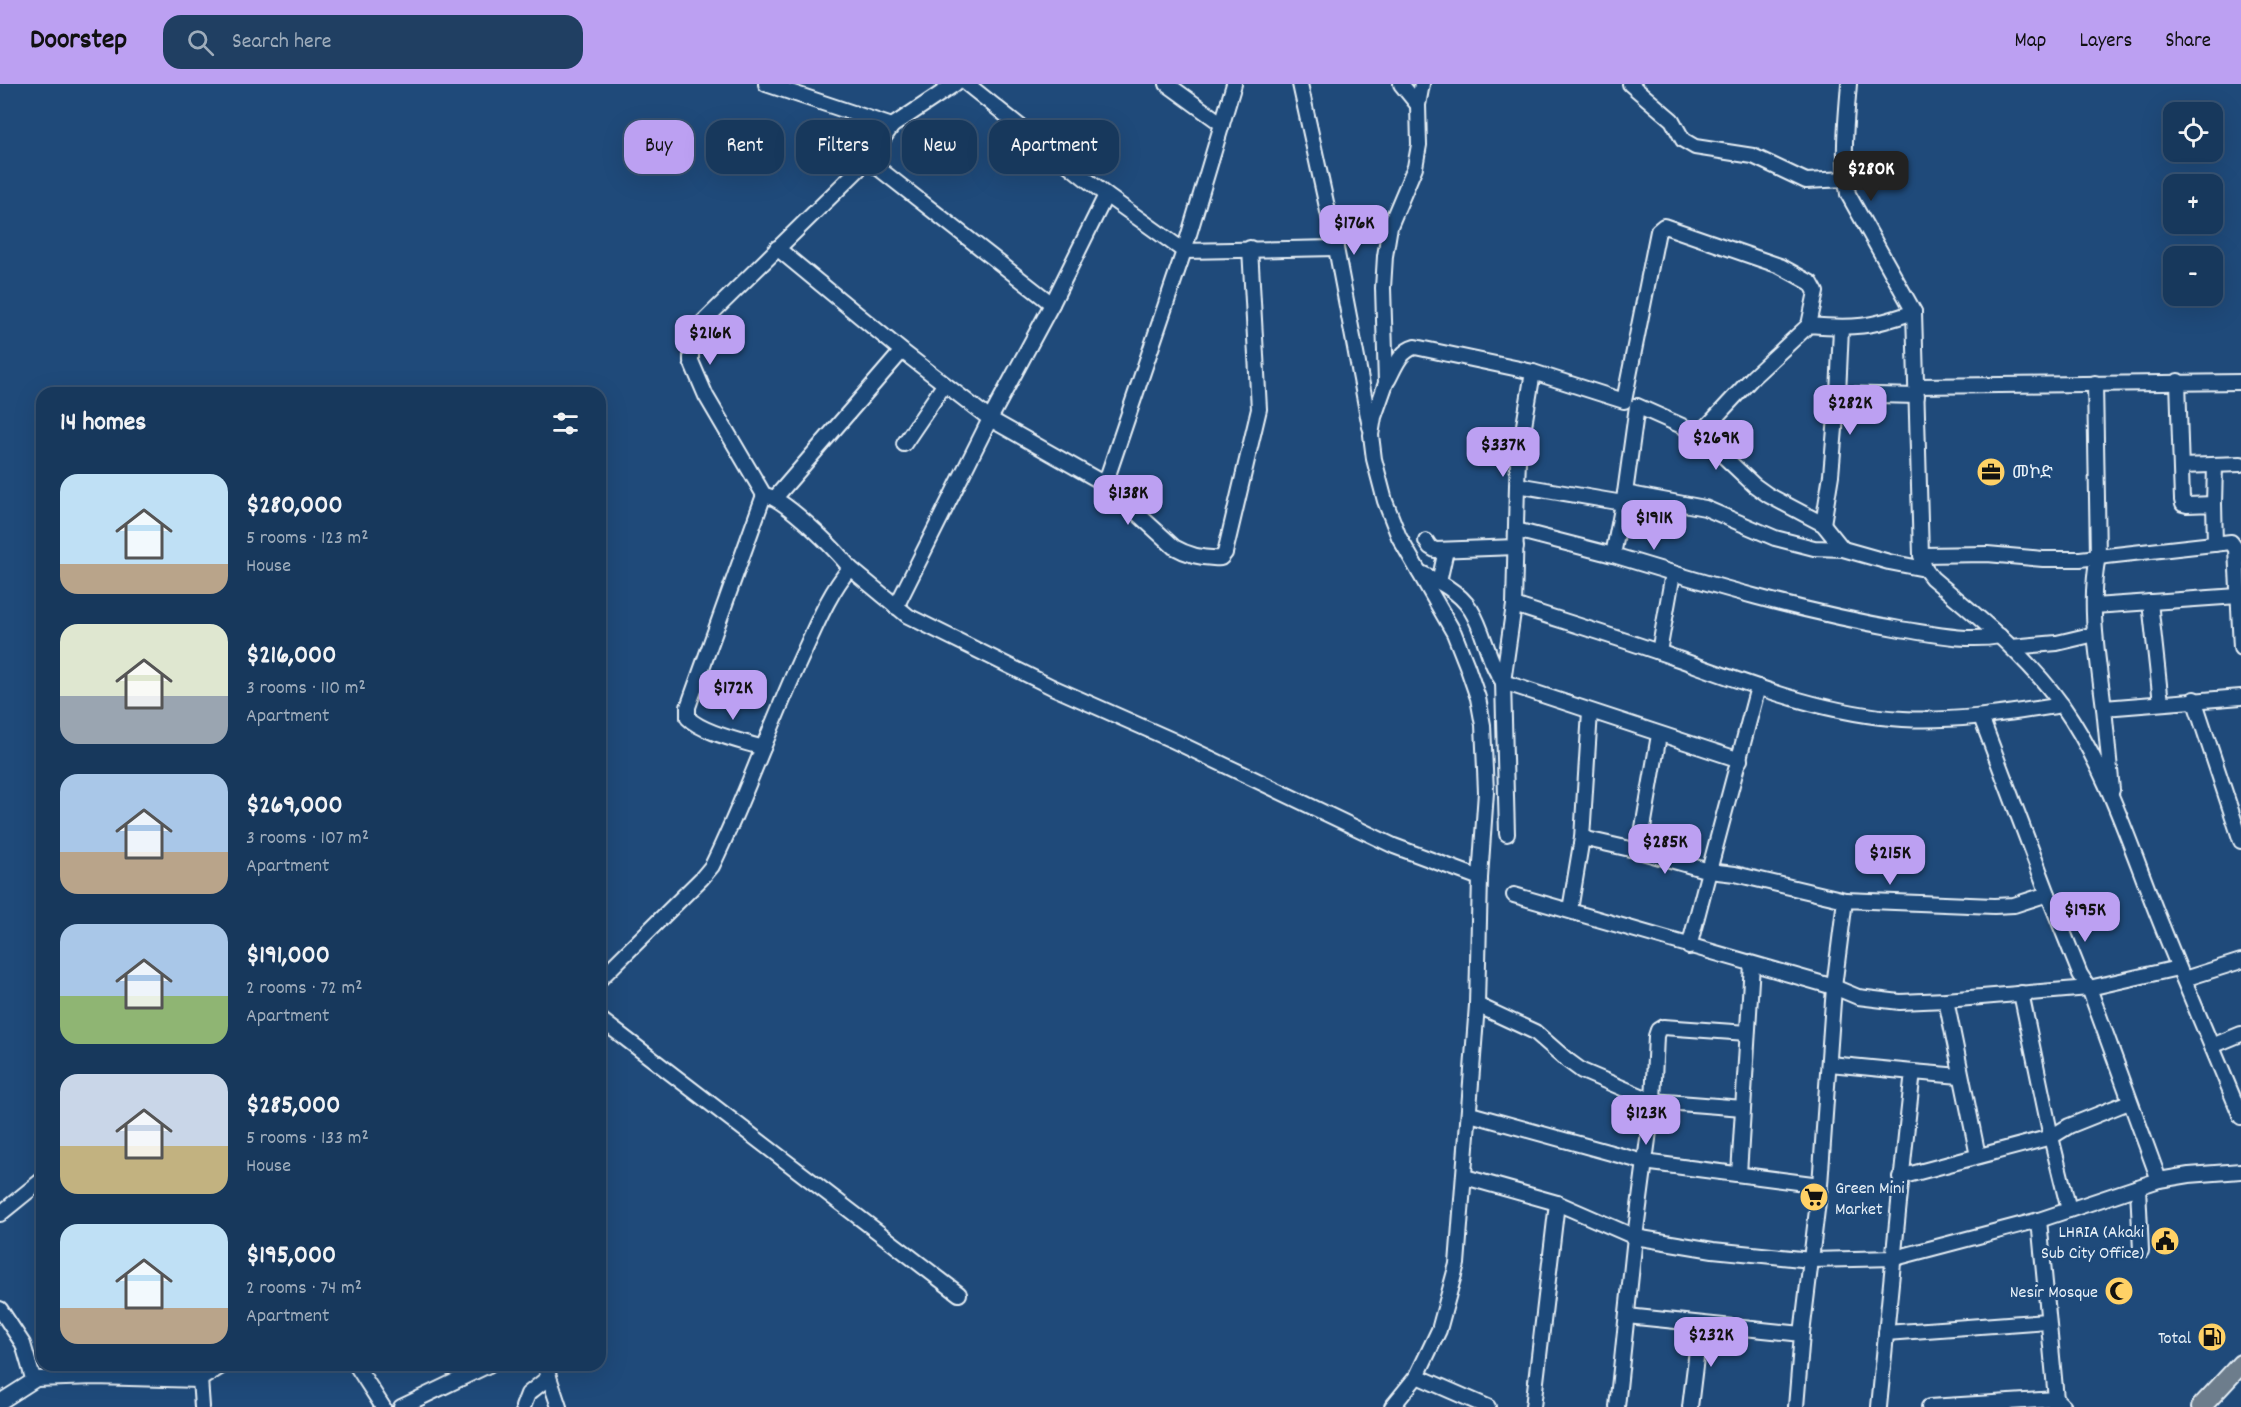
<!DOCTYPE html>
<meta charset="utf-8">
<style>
:root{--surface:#17385c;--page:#203f62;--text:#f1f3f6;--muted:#9eacbb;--line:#365272;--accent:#bca0f2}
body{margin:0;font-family:Dekko,"Noto Sans Ethiopic",sans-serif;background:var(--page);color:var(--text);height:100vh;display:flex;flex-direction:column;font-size:22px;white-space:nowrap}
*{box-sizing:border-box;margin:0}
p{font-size:20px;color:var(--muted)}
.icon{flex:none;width:33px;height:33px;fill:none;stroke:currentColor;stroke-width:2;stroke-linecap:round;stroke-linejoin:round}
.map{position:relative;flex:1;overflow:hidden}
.details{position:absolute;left:36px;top:303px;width:570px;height:984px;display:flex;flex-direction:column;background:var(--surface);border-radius:18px;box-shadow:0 6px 24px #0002,0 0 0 2px var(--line)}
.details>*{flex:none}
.banner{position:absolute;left:624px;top:36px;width:570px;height:54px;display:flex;gap:12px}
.buttons{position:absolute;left:2163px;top:18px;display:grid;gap:12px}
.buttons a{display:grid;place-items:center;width:60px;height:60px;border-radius:12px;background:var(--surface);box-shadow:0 6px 24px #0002,0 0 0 2px var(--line);font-size:30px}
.price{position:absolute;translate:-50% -51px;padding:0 14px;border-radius:12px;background:var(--accent);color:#111;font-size:20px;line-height:39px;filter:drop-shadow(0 2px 3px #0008)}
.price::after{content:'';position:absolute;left:50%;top:36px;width:18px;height:14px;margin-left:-9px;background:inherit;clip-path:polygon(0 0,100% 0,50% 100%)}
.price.selected{background:#222;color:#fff}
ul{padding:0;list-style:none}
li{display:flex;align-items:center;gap:18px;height:150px;padding:0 24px}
li span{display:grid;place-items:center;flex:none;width:168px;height:120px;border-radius:18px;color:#555}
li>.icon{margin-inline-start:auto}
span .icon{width:72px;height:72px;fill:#fffc;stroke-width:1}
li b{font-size:26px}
h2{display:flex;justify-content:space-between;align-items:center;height:72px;padding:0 24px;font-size:26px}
.pill{padding:0 21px;border-radius:18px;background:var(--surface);box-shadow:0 6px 24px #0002,0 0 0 2px var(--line);font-size:21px;line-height:54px}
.pill.selected{background:var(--accent);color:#111}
header{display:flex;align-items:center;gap:36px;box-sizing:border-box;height:84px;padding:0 30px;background:var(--accent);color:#111}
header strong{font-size:28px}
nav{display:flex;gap:33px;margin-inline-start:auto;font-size:21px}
.search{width:420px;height:54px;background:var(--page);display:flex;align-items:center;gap:15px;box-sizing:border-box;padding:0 21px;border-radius:18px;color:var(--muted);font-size:22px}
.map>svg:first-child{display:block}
</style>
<header>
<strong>Doorstep</strong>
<div class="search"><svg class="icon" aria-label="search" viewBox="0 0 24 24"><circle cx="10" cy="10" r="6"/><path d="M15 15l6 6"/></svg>Search here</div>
<nav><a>Map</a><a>Layers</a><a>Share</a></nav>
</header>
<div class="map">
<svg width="2241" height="1323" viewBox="0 0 2241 1323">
<rect width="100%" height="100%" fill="#1f4a7a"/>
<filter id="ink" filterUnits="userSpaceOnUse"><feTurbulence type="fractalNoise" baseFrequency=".0167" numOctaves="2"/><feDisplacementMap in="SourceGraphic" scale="12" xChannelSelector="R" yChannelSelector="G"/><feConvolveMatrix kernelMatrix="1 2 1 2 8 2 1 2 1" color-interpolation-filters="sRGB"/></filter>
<g filter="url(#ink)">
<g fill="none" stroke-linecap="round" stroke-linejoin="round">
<g stroke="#e8f1f8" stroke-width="18">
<g id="minor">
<path d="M766 0 892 42"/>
<path d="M967 0 1106 111 1184 167 1336 164"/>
<path d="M1167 0 1222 40"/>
<path d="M1300 0 1336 164 1370 343"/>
<path d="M1630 0 1672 36 1683 56 1695 63 1753 72 1806 97 1846 95"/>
<path d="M1849 0C1846 37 1842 74 1848 110L1914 228 1921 471 1925 485 1932 494C1978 533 2026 571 2062 621 2105 682 2129 758 2156 827 2183 896 2213 964 2241 1033"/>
<path d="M1418 21 1422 0"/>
<path d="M868 76 1052 220"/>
<path d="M777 164 902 267 990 335 1105 400 1174 463C1188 471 1204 475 1221 474L1225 469 1259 325 1250 164"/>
<path d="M1388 296C1395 283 1400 267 1415 263L1533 288 1624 317 1658 147 1664 142 1780 182 1811 199 1816 208 1809 241"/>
<path d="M2178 297 2182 416 2183 420 2187 421 2214 420 2215 460"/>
<path d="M2095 299 2098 472C2088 522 2098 574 2104 624"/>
<path d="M1917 302 2241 298"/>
<path d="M1838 310 1841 244"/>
<path d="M1700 350 1753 293 1809 241C1854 245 1871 243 1914 228"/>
<path d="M904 360 944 301"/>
<path d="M2181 382 2241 380"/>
<path d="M1105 400 1184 167 1234 0"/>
<path d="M1517 401 1518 377 1533 288"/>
<path d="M1625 409 1637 322 1700 350 1754 401 1768 411 1823 440 1843 465"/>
<path d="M775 414 902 267"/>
<path d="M2214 420 2215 381"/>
<path d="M1823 440 1831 391 1838 310 1917 312"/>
<path d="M1516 446 1613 471"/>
<path d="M1426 457 1430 463 1435 466 1516 463"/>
<path d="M1921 471 1987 470 2043 475H2080L2231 458 2236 465 2241 564"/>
<path d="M850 484C837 467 784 413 764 411L706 312 691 277V264L700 241 706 235 868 76 892 42 955 0"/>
<path d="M1925 485 1889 478 1843 465 1814 464 1775 454 1705 424 1625 409 1613 471C1708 500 1802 528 1900 545 1933 550 1967 558 2000 552"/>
<path d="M1419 488C1438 497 1459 507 1471 526 1485 548 1487 576 1503 598L1740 676"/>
<path d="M1439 498 1446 466"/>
<path d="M2150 518 2161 619"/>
<path d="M1514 521C1566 538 1619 554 1670 572 1746 599 1822 630 1903 635 1957 638 2009 629 2062 621"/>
<path d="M2094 522 2238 512"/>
<path d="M896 523 990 335 1052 220 1106 111"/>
<path d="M2011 563 2057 559 2095 550"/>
<path d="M1659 568 1673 489"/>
<path d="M1758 603 1709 787 1735 790 1845 816"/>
<path d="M2194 615 2241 757"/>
<path d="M1981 633 2048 810 2080 890 2089 904 2159 1096"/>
<path d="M763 664C742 657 703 649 688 634V623L764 411"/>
<path d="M2112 706 2104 624 2241 613"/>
<path d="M1507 750 1503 598 1514 521 1517 401 1623 419"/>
<path d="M1582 754 1639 767 1709 787 1689 863"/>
<path d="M1639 767 1659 651"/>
<path d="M1514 811 1834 903 1858 913 1900 918 1946 916 2089 904 2178 884"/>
<path d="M1570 826 1582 754 1590 628"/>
<path d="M600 895 702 794 712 782C746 713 770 641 802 572 816 542 829 509 850 484L908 532 1052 603 1172 656 1394 762 1480 794"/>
<path d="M2184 895 2241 877"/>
<path d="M2021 909 2051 1053 2069 1126"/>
<path d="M1946 916 1978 1072"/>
<path d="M1477 921 1535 948 1567 976 1582 987 1653 1017 1635 1153 1617 1323"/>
<path d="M600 935 959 1210"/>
<path d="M2212 962 2241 950"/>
<path d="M1830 980 1913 988C1900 1100 1890 1211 1879 1323"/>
<path d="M1913 988 1960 992"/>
<path d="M1743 1024 1653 1017 1656 952 1658 946 1663 943 1747 949"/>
<path d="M1470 1030 1644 1078 1820 1101"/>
<path d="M1739 1090 1752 880"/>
<path d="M1465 1093 1557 1119 1635 1153 1713 1166 1811 1176 1895 1174 2039 1136 2159 1096 2189 1091 2241 1087"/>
<path d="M1900 1093 2051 1053 2069 1042 2129 1018"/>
<path d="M2138 1103 2141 1167"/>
<path d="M0 1130 42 1096"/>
<path d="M2039 1136 2056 1315"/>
<path d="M0 1225 23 1260 32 1291 36 1295"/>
<path d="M1627 1232 1802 1250"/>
<path d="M1886 1249 2047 1237"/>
<path d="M199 1281 202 1323"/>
<path d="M356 1281 383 1323"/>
<path d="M545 1281 559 1323"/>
<path d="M1417 1292 1488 1323"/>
<path d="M0 1318 36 1295 95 1293 199 1296 223 1281"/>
<path d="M401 1323 489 1281"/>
<path d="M523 1323 528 1310 549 1293"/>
<path d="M1392 1323 1417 1292 1439 1246 1457 1180 1477 921 1480 794 1486 708 1483 641 1478 614 1467 582 1454 549 1399 453 1385 417 1374 375 1371 351 1374 333 1386 299 1383 204 1385 172 1390 142 1415 83 1419 61 1418 21 1401 0"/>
<path d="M1533 1323 1557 1119"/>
<path d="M1690 1323 1700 1241"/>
<path d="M1796 1323 1802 1250 1820 1101 1834 903 1845 816 1994 822 2014 821 2048 810"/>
<path d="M1929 1323 2056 1315 2064 1323"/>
</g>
</g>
<g stroke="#e8f1f8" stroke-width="22">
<path id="major" d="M2201 1323 2241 1280"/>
</g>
<use href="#minor" stroke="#1f4a7a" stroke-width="14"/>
<use href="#major" stroke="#6d7d8c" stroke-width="18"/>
</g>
</g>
<defs>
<g id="office-disc" transform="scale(1.5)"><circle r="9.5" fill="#ffd166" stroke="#1f4a7a"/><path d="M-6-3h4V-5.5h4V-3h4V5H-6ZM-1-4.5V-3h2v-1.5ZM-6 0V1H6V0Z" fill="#111"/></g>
<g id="supermarket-disc" transform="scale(1.5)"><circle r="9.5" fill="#ffd166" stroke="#1f4a7a"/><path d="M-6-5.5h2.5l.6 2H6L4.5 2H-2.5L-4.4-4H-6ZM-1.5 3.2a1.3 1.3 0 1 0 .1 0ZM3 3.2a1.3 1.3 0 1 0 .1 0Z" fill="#111"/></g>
<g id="civic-disc" transform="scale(1.5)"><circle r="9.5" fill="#ffd166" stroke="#1f4a7a"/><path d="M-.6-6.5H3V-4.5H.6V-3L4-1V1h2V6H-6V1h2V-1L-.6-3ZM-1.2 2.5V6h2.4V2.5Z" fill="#111"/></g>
<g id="mosque-disc" transform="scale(1.5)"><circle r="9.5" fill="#ffd166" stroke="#1f4a7a"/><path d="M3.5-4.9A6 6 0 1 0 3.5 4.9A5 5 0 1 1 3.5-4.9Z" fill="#111"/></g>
<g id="fuel-disc" transform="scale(1.5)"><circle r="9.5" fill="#ffd166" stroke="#1f4a7a"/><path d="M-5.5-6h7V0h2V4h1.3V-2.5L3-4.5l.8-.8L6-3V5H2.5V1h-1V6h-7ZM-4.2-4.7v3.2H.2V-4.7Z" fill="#111"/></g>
</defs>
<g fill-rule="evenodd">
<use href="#office-disc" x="1991" y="388"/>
<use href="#supermarket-disc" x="1814" y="1113"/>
<use href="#civic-disc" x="2165" y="1157"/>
<use href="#mosque-disc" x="2119" y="1207"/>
<use href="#fuel-disc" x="2212" y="1253"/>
</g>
<g text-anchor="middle" stroke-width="6" stroke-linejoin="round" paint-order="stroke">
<g font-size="18" fill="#e8f1f8" stroke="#1f4a7a" text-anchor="end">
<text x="2012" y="394" text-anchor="start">መኮድ</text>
<text x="1835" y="1109" text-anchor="start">Green Mini<tspan x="1835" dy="21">Market</tspan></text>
<text x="2144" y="1153">LHRIA (Akaki<tspan x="2144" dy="21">Sub City Office)</tspan></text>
<text x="2098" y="1213">Nesir Mosque</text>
<text x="2191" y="1259">Total</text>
</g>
</g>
</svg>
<div class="buttons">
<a><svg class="icon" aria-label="locate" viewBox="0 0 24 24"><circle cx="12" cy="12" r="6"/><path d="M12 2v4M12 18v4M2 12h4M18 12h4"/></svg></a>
<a>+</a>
<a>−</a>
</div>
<b class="price selected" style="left:1871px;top:118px">$280K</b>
<b class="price" style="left:1354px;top:172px">$176K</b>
<b class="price" style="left:710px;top:282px">$216K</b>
<b class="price" style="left:1850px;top:352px">$282K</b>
<b class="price" style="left:1716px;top:387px">$269K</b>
<b class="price" style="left:1503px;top:394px">$337K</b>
<b class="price" style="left:1128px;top:442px">$138K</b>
<b class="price" style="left:1654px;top:467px">$191K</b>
<b class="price" style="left:733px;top:637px">$172K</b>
<b class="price" style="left:1665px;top:791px">$285K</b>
<b class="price" style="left:1890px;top:802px">$215K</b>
<b class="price" style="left:2085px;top:859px">$195K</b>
<b class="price" style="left:1646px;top:1062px">$123K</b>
<b class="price" style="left:1711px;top:1284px">$232K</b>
<div class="banner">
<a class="pill selected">Buy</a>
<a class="pill">Rent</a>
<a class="pill">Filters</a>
<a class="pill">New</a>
<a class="pill">Apartment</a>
</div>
<section class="details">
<h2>14 homes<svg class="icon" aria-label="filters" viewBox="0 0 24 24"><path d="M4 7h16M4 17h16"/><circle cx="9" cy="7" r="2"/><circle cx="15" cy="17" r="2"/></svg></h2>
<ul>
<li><span style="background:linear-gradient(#bfe0f5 75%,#b9a48a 0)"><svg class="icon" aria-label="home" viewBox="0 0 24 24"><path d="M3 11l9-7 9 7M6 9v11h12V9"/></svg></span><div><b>$280,000</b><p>5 rooms · 123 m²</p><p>House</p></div></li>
<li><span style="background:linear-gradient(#dfe7d0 60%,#9aa5b1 0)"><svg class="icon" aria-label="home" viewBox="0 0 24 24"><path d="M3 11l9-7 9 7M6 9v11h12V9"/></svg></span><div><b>$216,000</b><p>3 rooms · 110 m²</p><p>Apartment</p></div></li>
<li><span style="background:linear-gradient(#a9c7e8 65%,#b9a48a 0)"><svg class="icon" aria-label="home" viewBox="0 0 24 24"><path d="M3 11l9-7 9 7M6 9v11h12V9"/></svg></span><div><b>$269,000</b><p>3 rooms · 107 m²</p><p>Apartment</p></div></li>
<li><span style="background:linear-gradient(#a9c7e8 60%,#8fb573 0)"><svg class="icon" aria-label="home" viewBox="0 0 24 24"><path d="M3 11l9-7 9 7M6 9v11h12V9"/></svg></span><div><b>$191,000</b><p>2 rooms · 72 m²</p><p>Apartment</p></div></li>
<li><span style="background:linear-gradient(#c9d6e8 60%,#c2b280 0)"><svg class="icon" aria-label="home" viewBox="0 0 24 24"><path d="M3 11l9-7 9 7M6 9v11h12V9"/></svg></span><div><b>$285,000</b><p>5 rooms · 133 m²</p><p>House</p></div></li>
<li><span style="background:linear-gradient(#bfe0f5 70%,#b9a48a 0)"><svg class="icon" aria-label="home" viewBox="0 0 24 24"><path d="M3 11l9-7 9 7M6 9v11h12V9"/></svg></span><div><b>$195,000</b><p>2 rooms · 74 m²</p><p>Apartment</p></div></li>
</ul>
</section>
</div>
